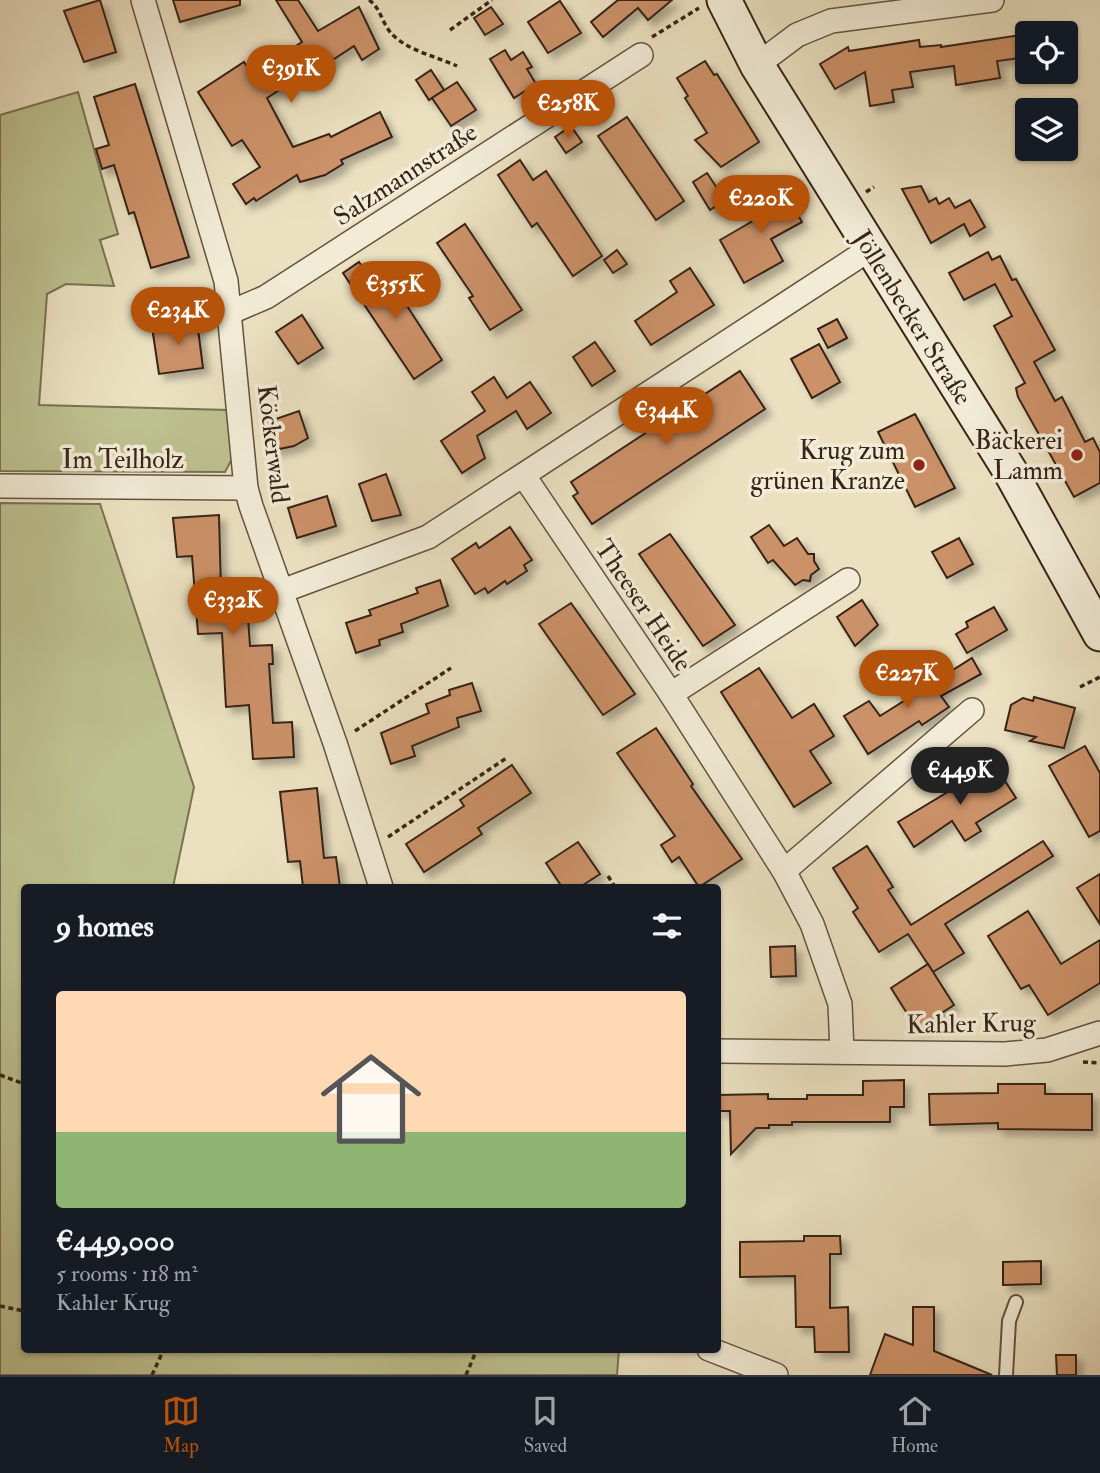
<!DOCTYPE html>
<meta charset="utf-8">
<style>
:root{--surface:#171b24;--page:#20242c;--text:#f1f3f6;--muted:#9ea1a6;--line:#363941;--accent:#b45309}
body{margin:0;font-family:"IM FELL Double Pica",serif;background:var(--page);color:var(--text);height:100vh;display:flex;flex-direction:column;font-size:26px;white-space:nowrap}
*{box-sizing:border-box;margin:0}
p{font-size:23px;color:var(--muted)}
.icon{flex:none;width:38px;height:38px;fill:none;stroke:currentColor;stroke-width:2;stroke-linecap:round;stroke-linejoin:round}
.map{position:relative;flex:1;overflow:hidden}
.panel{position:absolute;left:21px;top:884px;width:700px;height:469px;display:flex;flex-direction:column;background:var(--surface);border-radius:7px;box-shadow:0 2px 5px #0004}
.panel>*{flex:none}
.controls{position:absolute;left:1015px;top:21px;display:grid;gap:14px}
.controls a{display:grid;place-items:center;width:63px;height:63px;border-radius:7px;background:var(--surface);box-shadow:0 2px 5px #0004;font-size:35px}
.price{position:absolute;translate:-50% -60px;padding:0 16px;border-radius:24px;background:var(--accent);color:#fff;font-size:23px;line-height:46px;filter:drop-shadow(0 2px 4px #0008)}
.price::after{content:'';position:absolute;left:50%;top:42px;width:21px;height:16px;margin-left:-10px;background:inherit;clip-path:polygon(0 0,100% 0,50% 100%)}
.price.selected{background:#222;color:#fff}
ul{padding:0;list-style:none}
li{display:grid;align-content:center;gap:14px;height:371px;padding:0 35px}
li+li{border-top:2px solid var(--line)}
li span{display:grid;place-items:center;height:217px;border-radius:7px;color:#555}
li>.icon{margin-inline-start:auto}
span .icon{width:126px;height:126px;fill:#fffc;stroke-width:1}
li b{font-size:30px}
h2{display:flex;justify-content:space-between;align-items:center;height:84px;padding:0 35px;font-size:30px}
.tabs{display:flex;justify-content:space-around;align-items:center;height:98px;border-top:2px solid var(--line);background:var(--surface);font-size:19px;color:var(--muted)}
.tabs a{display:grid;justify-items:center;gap:4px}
.tabs .selected{color:var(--accent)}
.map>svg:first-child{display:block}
</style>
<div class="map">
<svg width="1100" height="1375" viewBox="0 0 1100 1375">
<defs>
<filter id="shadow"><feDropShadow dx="6" dy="6" stdDeviation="3.5" flood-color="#0004"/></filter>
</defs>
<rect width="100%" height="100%" fill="#ebe1c1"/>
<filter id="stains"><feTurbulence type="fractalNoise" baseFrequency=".00286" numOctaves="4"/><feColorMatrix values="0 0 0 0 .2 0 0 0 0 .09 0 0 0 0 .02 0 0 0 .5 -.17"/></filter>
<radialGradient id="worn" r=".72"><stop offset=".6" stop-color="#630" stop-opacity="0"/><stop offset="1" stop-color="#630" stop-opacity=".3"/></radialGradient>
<g fill="#bdc18f" stroke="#7a7254" stroke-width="2">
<path d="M78 92 118 234 100 240 114 286 66 284 47 294 39 405 229 410 233 457 225 472 0 471V115Z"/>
<path d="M0 503 100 504 194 787 173 887H24V1349H619L617 1375H0Z"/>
</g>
<g fill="#cb9167" stroke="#372418" stroke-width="2" filter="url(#shadow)">
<path d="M100 0 116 52 84 62 64 11Z"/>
<path d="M173 0H240V5L180 22Z"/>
<path d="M276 0H298L318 31 359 7 379 49 362 60 354 46 316 71 319 76 305 85 300 77 267 98 293 147 329 134 331 137 380 112 392 137 341 160 343 164 325 175 300 182 297 175 256 201 254 198 246 204 233 184 260 167 242 140 232 146 198 92 244 62 252 74 302 42Z"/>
<path d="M618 0H672L648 20 638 8 603 37 591 22Z"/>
<path d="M560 1 581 33 548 53 528 22Z"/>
<path d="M491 7 503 24 485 35 474 18Z"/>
<path d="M1027 34V57L997 61 1000 78 956 85 954 66 910 72 913 87 892 90 894 102 870 106 865 72 835 89 820 64 848 47 849 51 919 40 920 47 941 45V47Z"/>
<path d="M505 50 511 60 523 52 532 67 527 69 536 84 514 98 490 59Z"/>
<path d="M705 61 714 75 717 74 759 142 721 167 695 140 707 133 685 98 688 96 677 78Z"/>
<path d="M431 70 444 90 429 100 416 80Z"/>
<path d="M457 82 476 110 451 126 432 98Z"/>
<path d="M135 84 189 257 151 268 134 212 129 214 114 165 102 169 96 149 109 145 94 97Z"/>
<path d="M627 117 684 201 656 220 598 136Z"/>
<path d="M571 126 582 142 566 153 555 137Z"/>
<path d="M520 160 533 180 546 171 602 256 573 276 537 223 532 227 498 175Z"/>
<path d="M707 173 725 200 710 210 693 182Z"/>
<path d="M921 186 929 202 936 198 939 204 949 198 955 208 970 200 985 227 970 236 964 224 931 243 902 189Z"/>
<path d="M782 187 802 222 771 239 783 261 744 283 720 240 751 222 743 209Z"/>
<path d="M465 224 522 310 490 330 469 298 473 296 437 243Z"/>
<path d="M617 250 627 264 613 273 604 260Z"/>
<path d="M988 252 992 260 1000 256 1012 280 1016 279 1055 350 1034 362 1055 401 1062 397 1085 442 1093 438 1100 452V483L1074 497 1018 397 1016 388 1025 383 994 326 1012 316 995 284 964 300 949 273Z"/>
<path d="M359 262 374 283 387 275 442 360 414 379 343 273Z"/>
<path d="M690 268 714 305 651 345 635 321 677 292 670 281Z"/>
<path d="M302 315 323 348 298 364 276 332Z"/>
<path d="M837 319 847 338 828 348 818 329Z"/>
<path d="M197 321 203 368 159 374 152 327Z"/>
<path d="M595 342 615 371 592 386 573 357Z"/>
<path d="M819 344 840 382 812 398 791 359Z"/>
<path d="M740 371 765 409 592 524 573 496 578 493 571 482Z"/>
<path d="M494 377 507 398 530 382 551 413 527 429 516 411 477 436 485 458 462 473 441 441 485 411 472 392Z"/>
<path d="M299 411 308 438 294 446 274 450 264 423Z"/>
<path d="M915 414 955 488 915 507 878 432Z"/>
<path d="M386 474 401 515 372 521 359 484Z"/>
<path d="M327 496 336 526 297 538 288 508Z"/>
<path d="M219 515 221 591 246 589 250 646 272 645 273 664H269L273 723 292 722 294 757 253 759 249 705 226 707 222 633 198 634 192 556 177 557 173 518Z"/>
<path d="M769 525 784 546 797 538 808 554H814V561L819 569 811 575 810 581 803 580 795 585 773 560 768 563 751 537Z"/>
<path d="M510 527 532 560 524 565 527 571 507 584 505 581 488 593 485 588 475 594 452 559 476 543 479 548Z"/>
<path d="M670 534 735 625 703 646 639 554Z"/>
<path d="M959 538 973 564 947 578 932 552Z"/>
<path d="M440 580 448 606 401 624 403 632 379 640 380 645 356 653 346 623 371 615 369 610 418 593 416 588Z"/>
<path d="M862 600 878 625 855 646 837 617Z"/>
<path d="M571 603 635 694 603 715 539 624Z"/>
<path d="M994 607 1007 630 967 653 956 634 968 627 966 622Z"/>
<path d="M972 658 981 674 941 696 949 707 922 725 919 721 868 754 844 716 869 701 880 716Z"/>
<path d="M759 668 792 718 814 704 834 736 810 751 831 783 794 807 721 692Z"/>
<path d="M472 683 481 711 457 718 459 727 412 746 415 756 391 764 381 733 429 713 426 704 450 695 449 690Z"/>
<path d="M1034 697 1075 708 1064 748 1030 741 1036 737 1005 730 1011 705 1023 698 1033 701Z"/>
<path d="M656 728 693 784 691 786 742 859 699 887 679 857 672 862 661 845 675 836 617 753Z"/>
<path d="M1085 746 1100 773V831L1089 837 1049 766Z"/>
<path d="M994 764 1016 798 976 823 981 831 965 841 952 821 914 847 898 822Z"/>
<path d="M512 765 531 793 478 828 482 834 424 872 406 844 464 806 460 800Z"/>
<path d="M317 788 324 858 336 857 340 887H303L300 861 288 862 280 792Z"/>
<path d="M1043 841 1053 856 945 924 964 953 933 972 908 934 879 952 853 912 858 908 833 868 867 846 893 887 888 890 911 925Z"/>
<path d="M578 842 600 874 580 887H562L546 863Z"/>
<path d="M1100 874V924L1077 888Z"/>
<path d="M1028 911 1061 964 1100 940V983L1048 1015 1029 985 1021 989 988 936Z"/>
<path d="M795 946 796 976 771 977 770 947Z"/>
<path d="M928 964 954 1005 917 1029 891 988Z"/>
<path d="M904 1080V1107H890V1122H792V1125H769V1128H756L731 1154 730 1111H718V1095L768 1094V1099H807V1095H863V1081Z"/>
<path d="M998 1084H1045V1094H1092V1130L998 1129V1123L930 1125 929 1094 998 1093Z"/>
<path d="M804 1236H840L841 1254H830V1308L848 1307 849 1352H815L814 1327H796L795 1276 740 1277V1242L804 1241Z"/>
<path d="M1041 1261V1284L1003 1285V1262Z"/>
<path d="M913 1307H934V1351L992 1375H870L885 1334 913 1345Z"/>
<path d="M1056 1355H1076V1375H1057Z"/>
</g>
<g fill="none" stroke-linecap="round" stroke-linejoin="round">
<g stroke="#645342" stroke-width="16">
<path id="lane" d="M1006 1375 1009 1321 1016 1302"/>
</g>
<g stroke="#645342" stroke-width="26">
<g id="street">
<path d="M143 0 226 281 246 488 251 506 335 743 381 887"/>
<path d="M757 65 797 35 831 21 992 0"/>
<path d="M231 312 266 297 641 55"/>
<path d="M524 476 671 694 848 580"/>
<path d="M0 486 246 488"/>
<path d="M282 591 428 537 870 249"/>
<path d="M671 694 784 871 812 924 840 1004 842 1052"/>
<path d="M784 871 972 710"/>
<path d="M718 1051 1005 1054 1047 1050 1100 1033"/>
<path d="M709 1349 776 1375"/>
</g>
</g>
<g stroke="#372418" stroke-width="37">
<path id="secondary" d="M724 0 757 65 1010 471 1100 634"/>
</g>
<g stroke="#372418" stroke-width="3.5" stroke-dasharray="5 3.5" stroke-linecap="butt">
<path d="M369 0C380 7 382 23 391 33 406 50 437 57 457 66"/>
<path d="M450 30 492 0"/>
<path d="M652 37 699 8"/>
<path d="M866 192 874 187"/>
<path d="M1080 687 1100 677"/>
<path d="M355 731 451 668"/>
<path d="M388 837 508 757"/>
<path d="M608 876 615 887"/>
<path d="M1083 1062 1100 1063"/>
<path d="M0 1075 24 1084"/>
<path d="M0 1306 24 1311"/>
<path d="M152 1375 164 1349"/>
<path d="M466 1375 477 1349"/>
</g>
<use href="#lane" stroke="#f2ecd7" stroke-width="12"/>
<use href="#street" stroke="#f2ecd7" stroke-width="23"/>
<use href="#secondary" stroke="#f2ecd7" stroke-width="33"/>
</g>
<g fill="#8f2418" stroke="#f2ecd7" stroke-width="2.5">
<circle cx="1077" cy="455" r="7"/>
<circle cx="919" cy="465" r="7"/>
</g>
<g text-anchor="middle" stroke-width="7" stroke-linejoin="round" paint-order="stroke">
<g font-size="26" fill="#372418" stroke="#f2ecd7">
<text transform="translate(405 174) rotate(-33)" y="9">Salzmannstraße</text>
<text transform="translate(913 317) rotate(58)" y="9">Jöllenbecker Straße</text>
<text transform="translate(274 444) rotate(83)" y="9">Köckerwald</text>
<text x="123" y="468">Im Teilholz</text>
<text transform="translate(644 605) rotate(56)" y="9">Theeser Heide</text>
<text transform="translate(971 1023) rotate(-1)" y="9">Kahler Krug</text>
</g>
<g font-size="26" fill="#372418" stroke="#f2ecd7" text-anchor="end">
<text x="1063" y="449">Bäckerei<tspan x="1063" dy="30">Lamm</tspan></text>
<text x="905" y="459">Krug zum<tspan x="905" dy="30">grünen Kranze</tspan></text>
</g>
</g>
<rect width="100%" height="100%" filter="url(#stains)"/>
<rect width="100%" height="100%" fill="url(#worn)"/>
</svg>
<div class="controls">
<a><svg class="icon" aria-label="locate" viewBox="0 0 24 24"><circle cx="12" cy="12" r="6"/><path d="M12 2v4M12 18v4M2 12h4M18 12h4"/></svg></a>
<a><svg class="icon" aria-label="layers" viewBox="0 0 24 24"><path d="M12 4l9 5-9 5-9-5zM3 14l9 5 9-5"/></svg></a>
</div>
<b class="price" style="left:291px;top:105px">€391K</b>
<b class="price" style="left:568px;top:140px">€258K</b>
<b class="price" style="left:761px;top:235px">€220K</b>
<b class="price" style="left:395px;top:321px">€355K</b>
<b class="price" style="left:178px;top:347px">€234K</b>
<b class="price" style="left:666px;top:447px">€344K</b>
<b class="price" style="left:233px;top:637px">€332K</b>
<b class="price" style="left:907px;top:710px">€227K</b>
<b class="price selected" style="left:960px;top:807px">€449K</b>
<section class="panel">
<h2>9 homes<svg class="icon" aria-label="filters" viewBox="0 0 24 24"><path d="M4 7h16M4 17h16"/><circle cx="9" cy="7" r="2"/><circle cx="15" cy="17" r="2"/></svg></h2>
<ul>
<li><span style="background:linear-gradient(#ffd9b3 65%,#8fb573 0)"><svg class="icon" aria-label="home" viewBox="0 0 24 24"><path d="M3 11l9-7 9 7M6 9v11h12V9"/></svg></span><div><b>€449,000</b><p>5 rooms · 118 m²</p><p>Kahler Krug</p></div></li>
</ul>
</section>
</div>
<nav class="tabs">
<a class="selected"><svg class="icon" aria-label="map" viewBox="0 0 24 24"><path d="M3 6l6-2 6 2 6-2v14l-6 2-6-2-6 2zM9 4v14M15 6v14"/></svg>Map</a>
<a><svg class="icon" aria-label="saved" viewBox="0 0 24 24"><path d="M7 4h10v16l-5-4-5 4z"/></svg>Saved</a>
<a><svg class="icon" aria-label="home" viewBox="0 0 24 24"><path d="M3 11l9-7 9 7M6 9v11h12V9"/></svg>Home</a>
</nav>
